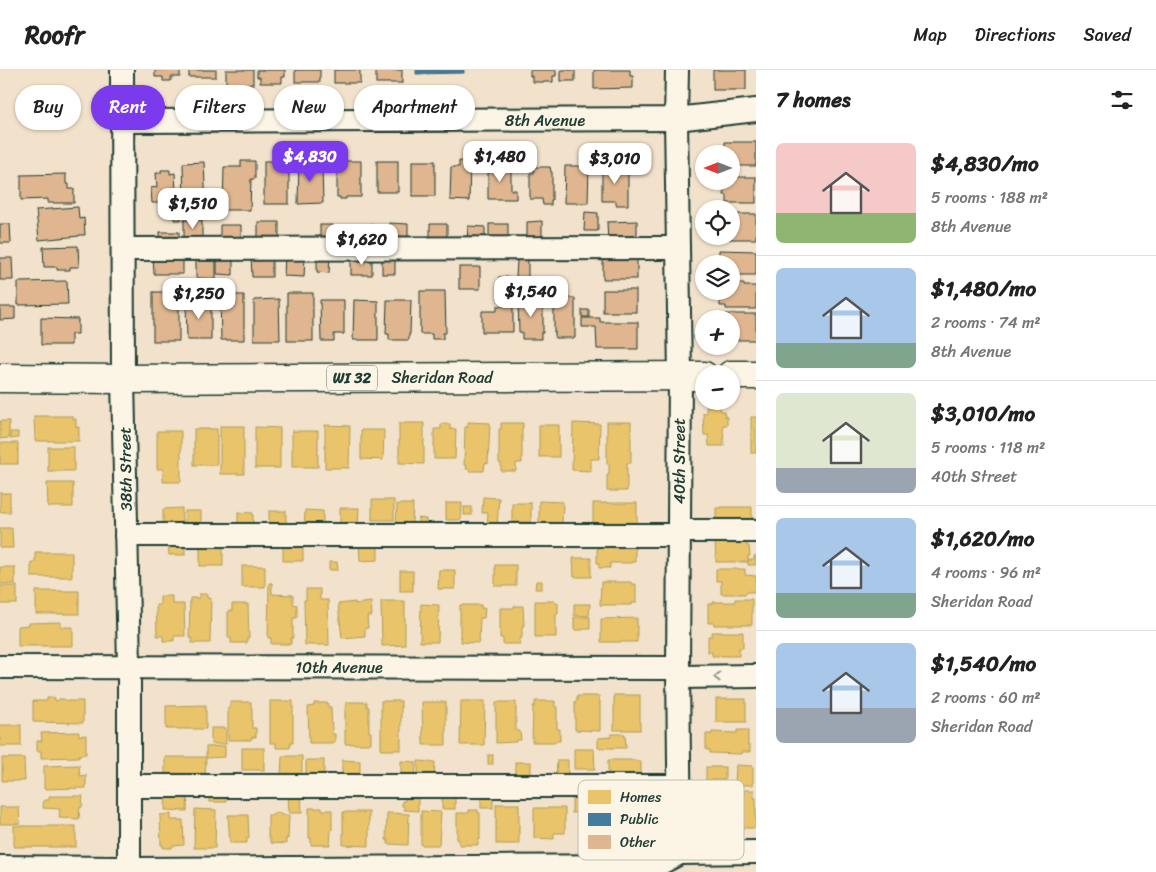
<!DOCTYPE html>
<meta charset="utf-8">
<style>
:root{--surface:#fff;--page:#f6f6f6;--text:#222;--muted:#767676;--line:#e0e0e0;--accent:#7c3aed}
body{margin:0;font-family:Sriracha,sans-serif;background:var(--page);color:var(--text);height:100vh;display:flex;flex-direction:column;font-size:19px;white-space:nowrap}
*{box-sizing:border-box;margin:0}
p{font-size:16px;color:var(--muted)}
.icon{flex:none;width:28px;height:28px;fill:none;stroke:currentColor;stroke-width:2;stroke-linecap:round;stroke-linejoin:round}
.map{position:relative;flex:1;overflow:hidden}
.side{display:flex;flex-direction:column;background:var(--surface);width:400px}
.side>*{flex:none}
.top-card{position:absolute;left:15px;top:15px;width:475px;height:45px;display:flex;gap:10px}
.needle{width:32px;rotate:270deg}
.fabs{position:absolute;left:695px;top:75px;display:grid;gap:10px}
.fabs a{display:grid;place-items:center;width:45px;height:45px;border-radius:50%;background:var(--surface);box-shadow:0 1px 4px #0004;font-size:25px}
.price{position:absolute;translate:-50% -42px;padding:0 11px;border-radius:10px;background:#fff;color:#222;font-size:16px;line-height:32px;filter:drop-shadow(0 1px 2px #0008)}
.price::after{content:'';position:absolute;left:50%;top:30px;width:15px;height:11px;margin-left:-8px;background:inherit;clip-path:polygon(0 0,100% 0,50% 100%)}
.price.selected{background:var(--accent);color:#fff}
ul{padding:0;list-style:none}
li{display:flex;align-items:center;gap:15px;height:125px;padding:0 20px}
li+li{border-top:1px solid var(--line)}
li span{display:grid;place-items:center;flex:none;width:140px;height:100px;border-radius:8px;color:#555}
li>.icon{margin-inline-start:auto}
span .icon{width:60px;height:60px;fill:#fffc;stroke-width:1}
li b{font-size:21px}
h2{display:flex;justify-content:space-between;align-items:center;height:60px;padding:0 20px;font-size:21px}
.pill{padding:0 18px;border-radius:22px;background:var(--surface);box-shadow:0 1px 4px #0004;font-size:18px;line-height:45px}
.pill.selected{background:var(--accent);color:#fff}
header{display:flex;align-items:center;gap:30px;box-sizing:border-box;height:70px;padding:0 25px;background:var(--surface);border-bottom:1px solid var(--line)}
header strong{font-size:24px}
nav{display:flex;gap:28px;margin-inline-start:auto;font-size:18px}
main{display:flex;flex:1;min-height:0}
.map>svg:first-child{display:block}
</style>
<header>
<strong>Roofr</strong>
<nav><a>Map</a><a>Directions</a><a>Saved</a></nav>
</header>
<main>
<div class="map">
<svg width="756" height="802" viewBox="0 0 756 802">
<rect width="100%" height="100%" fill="#f3e2cb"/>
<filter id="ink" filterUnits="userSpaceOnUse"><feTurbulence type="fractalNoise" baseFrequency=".02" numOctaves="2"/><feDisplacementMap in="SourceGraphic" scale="10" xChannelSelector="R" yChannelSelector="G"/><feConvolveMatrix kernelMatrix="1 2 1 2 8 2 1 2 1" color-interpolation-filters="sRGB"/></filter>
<g filter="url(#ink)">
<g fill="#e9c46a" stroke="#ac9c5a">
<path d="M720 336 721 341H724L725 347H727V355H723L724 376H709L708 365H704L703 343H706V337Z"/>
<path d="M34 346H72V349H76V357H79V371H35Z"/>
<rect x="751" y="347" width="5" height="36"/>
<path d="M0 351H9V368L0 369Z"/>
<path d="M468 352 490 353 488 394 485 393 484 401H469V399H466L467 396 464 395 465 357H468Z"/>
<path d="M607 352H631V393H627V421H607V405H609V394H607Z"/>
<path d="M399 353H424V394L399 393Z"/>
<path d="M501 353H523V358H522V393H516V401H501V393H499V359H501Z"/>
<path d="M573 353 600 354 599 389H591V401L572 400Z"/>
<path d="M441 354H450V359H456L455 389H434V359H441Z"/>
<path d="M325 355 350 356 349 398H325Z"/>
<rect x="539" y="355" width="20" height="32"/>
<rect x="220" y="356" width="24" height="48"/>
<path d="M255 357 280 358V398H255Z"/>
<rect x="194" y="359" width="23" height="36"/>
<path d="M361 360H384L383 390 361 389Z"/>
<path d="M157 361H181V412H163V399H157Z"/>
<rect x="292" y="361" width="26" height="36"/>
<path d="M10 362H18V368L10 369Z"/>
<rect x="0" y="373" width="18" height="21"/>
<rect x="48" y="377" width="26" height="24"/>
<path d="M47 413H73V437H48Z"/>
<rect x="0" y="423" width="10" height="19"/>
<path d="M483 427 499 428 497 458H487L488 443H482Z"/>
<rect x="372" y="430" width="22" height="20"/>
<path d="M539 431 563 432 562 455 539 454Z"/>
<path d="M446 433H462L461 450H446Z"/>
<rect x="512" y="433" width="19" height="19"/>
<rect x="593" y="433" width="44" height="26"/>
<path d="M397 434H413L412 453H396Z"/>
<rect x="464" y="437" width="8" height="8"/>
<path d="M720 437H752V456H716V438H720Z"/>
<path d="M182 438V459H163V439Z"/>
<path d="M340 438H359L358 457H340Z"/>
<path d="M305 440 323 441V459L304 458Z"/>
<rect x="185" y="441" width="16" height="17"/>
<rect x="269" y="441" width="17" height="18"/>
<path d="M238 442 253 443V459H238Z"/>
<path d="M418 448 426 449V457H418Z"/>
<path d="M0 458H12L13 478H0Z"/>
<path d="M378 471V490L360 491 359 472Z"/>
<path d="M747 471V476H749L750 486H748V492H716L715 472Z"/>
<path d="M303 472V491H283V473Z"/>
<path d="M597 472 635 473V492H631V493H610V498H599V493H597Z"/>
<path d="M168 473H185V485H169Z"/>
<rect x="200" y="474" width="23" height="22"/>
<path d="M35 482H72V507H31V492H35Z"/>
<path d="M754 486H756V495H748V490H754Z"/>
<path d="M573 488H591V507H574Z"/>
<path d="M329 492H337L338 500H329Z"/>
<rect x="495" y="495" width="21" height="21"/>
<rect x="242" y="496" width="23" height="21"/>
<rect x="0" y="497" width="15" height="17"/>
<path d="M716 499H745V505L756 506V520H754V522H746V524H721V511H716Z"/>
<path d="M439 500H455V519H438Z"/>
<rect x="400" y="501" width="13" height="20"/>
<path d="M536 511H542V519H535Z"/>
<path d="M601 512H631V514H636V533H632V535H600Z"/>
<path d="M269 513H272V524L293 525V534L297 535V548H293V568H291V574H271V568H268Z"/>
<rect x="0" y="516" width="17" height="18"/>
<path d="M306 519H320V530H328L329 575H305L304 530H306Z"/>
<rect x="36" y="521" width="43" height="23"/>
<path d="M199 524H207V528H211L210 573H192V568H189L190 528H199Z"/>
<path d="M160 526H172V534H184L185 566H174V571H163V566H157L156 535H160Z"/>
<path d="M735 529H752V555H714V553H708V534H713V532H735Z"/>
<path d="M381 531H405V575L382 576Z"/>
<path d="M535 531H555V533H558V544H556V567H535Z"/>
<path d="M355 532V534L371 532 372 546H367L368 558H365V566L342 568 338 534Z"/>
<path d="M232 534H248L249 568H247V573H231V568H228V541H232Z"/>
<path d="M421 534 439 535 438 572H420Z"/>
<path d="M574 534H590L589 546 574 545Z"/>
<path d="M460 535H481V538H485L484 548H480L479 573 461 572V568L460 567Z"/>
<path d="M514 536H523L524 556H522V568H520V574H503V568H500V538H513Z"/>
<path d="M574 547H590V559H583V560H574Z"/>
<path d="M637 548V572H601V549Z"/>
<path d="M61 552V557H73V576H18V556L29 555V553Z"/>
<path d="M712 562H743V578H739V586H712V582H708V566H712Z"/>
<rect x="614" y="625" width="26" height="35"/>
<path d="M577 626H599V631H600V661L575 660V631H577Z"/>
<path d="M47 628H55V631H57L59 629H64L67 631H83V653L33 652V631H47Z"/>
<rect x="716" y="629" width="30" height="23"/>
<path d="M270 631H293V673H290V678H276V673H270Z"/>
<rect x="381" y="631" width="20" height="49"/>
<path d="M461 631H485L484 675H460Z"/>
<path d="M535 631H555V637H557V659H560V671H556V672H532L533 636H535Z"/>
<path d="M230 632H251V638H252V658H256V667H252L251 670H228V638H230Z"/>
<path d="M346 632H367V637H369V662H371V673H368V674H345V637H346Z"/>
<path d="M422 632H446V675H423Z"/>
<path d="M496 632H516V661H520L521 670H516V672L496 673Z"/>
<path d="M314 633H328V637H331L332 664H335V672H332V673H309L308 637 314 636Z"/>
<path d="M206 635V659H166V636Z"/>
<rect x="0" y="655" width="21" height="21"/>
<rect x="211" y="658" width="15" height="16"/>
<path d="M737 660H748V676H750V682H741V684L710 683V680H706V664H712V662L737 663Z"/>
<path d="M79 662V666L86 665V684L79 685V687L41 688V681H37V671H42L41 663Z"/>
<path d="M611 664H625L626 678H598V668L611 667Z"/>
<path d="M225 676V687L206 688V677Z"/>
<rect x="242" y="678" width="22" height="22"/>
<path d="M574 679H594L595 699H574Z"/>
<rect x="488" y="685" width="5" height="9"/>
<path d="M282 686H302V709L281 708Z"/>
<path d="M165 687H206L205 711 165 710Z"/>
<path d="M2 688H24L25 711H2Z"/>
<rect x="306" y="690" width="18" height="19"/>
<path d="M342 690 360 691V710H342Z"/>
<path d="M557 690H568V709H556Z"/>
<path d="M608 690H636V691H641V709L608 710Z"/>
<path d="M401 691 416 692 415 711 401 710Z"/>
<path d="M418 691 435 692 434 710 418 709Z"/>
<rect x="515" y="692" width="16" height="19"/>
<path d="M79 695 80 706 86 705V718L44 719V696Z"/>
<path d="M736 695 753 696V715H735Z"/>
<rect x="706" y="697" width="19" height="13"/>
<path d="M405 720H418V741L404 740V736H402V731H405Z"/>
<path d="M744 720H754V728H756V758H740V727H744Z"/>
<path d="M209 721 226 722V732H209Z"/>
<rect x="481" y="721" width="12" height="17"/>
<path d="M166 722 188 723 187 741 165 740Z"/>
<path d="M288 722H301L302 743H289Z"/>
<rect x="442" y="722" width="13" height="17"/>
<rect x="572" y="723" width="15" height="20"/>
<path d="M49 726H83L82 737H80L79 749 59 748 60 739 43 738 44 730H49Z"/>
<rect x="496" y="734" width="23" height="40"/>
<path d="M0 737H19L20 754H0Z"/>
<path d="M309 738H322V740H332V760H331L330 775H311V768H309Z"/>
<path d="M534 738H565V763H554V769L534 768Z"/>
<path d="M195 739 216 740 215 778H194Z"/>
<path d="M469 740H478V743H480V770H478V775H459V770H457V743H469Z"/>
<path d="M421 741 441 742 439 775H421Z"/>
<path d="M343 742H369V776L343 775Z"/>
<path d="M273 743H281V745H289L288 769 286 768V774L270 773V768H268V745H273Z"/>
<path d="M387 743 409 744 408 775 388 774V770H386Z"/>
<path d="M171 744V750H183L184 775 172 776V778H163V775H161L160 745Z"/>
<path d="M228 745H248L249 768H247V773H230Z"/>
<rect x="14" y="756" width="62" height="21"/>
</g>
<path fill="#457b9d" stroke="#3a687e" d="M416 0H464V3L416 4Z"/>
<g fill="#dfb68f" stroke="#1f3d34">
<path d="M155 0H180V7H171V11H163V7H155Z"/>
<rect x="189" y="0" width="27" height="7"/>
<rect x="226" y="0" width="27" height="14"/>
<path d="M257 0H285V7H282V13H260V7H257Z"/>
<rect x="295" y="0" width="25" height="12"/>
<rect x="334" y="0" width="26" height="13"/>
<rect x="376" y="0" width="26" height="13"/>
<path d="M530 0H556V6H553V12H532V6H530Z"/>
<rect x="561" y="0" width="14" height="11"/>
<path d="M594 0H630V6H633V18L594 19Z"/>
<rect x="713" y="0" width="33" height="20"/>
<path d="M725 72H756V96H731V84H720V81H725Z"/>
<path d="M241 91H255V109H251L250 140H223L224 97H241Z"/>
<rect x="264" y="91" width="25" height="43"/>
<path d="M339 91H361V127H346V129H340V127H337V97H339Z"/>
<rect x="377" y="91" width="21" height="31"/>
<rect x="412" y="91" width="23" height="35"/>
<path d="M459 91 470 92 469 131 450 130 451 97H459Z"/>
<path d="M204 92 206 139 198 140 197 132 184 133 183 93Z"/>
<path d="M299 92H319V97H322L323 133 298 134Z"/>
<path d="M488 96H511V120H516V129H488Z"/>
<path d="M565 96H589L588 133H564Z"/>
<path d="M602 96H626V102H628V135H616V131H602Z"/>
<path d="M534 97H550L551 102H552V130H551V135H543L542 129H530V103H534Z"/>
<path d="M161 100H170V104L175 103 177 140 164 141 163 133H152L151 118 157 117 156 103H161Z"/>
<path d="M66 104V114H69V119H74V133H48V129L21 130V105Z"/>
<path d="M731 107H756V133H727V125H724V111H731Z"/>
<path d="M78 137 79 149 84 148 85 165H79V166L39 170 36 140Z"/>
<path d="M174 141 182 142 181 150H174Z"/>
<path d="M585 142 598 143V161H584Z"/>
<path d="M731 144H756V169H725V167H720V166H731Z"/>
<rect x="184" y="150" width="18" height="19"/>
<path d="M542 151V171H527V152Z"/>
<path d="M637 151V173H608L607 152Z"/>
<rect x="258" y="152" width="21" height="18"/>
<path d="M389 153 408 154V173H389Z"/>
<path d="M0 154H10L11 173H0Z"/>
<path d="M430 154H447V172L430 171Z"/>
<rect x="489" y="154" width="19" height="20"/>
<path d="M220 155H241V174L220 173Z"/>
<rect x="320" y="155" width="13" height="18"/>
<rect x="350" y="155" width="23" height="20"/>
<path d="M468 156 485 157V174H467Z"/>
<rect x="160" y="162" width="19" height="13"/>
<path d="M78 176 79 197H70V200H57V197H44L43 177Z"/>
<path d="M719 180 756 181V205H731V194H719Z"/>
<path d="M285 185 305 186 304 207 284 206Z"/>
<path d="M153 186H183V204H154Z"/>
<path d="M251 186H272V207H252Z"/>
<path d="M317 186H330L329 203 317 202Z"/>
<rect x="382" y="186" width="13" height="18"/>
<path d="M217 187H233V205L217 204Z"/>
<rect x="351" y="187" width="21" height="18"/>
<rect x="603" y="187" width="34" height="22"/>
<path d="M0 188H12L13 210H0Z"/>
<path d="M196 188H216V209L196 208Z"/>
<path d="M517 190H528V207H516Z"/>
<rect x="459" y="197" width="21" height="22"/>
<rect x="499" y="207" width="9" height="6"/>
<path d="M67 211 68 234 18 235V212Z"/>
<path d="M731 213H744V216H756V239H726V236H720V221H731Z"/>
<rect x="603" y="220" width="33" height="22"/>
<path d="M420 221H445L446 263H443V269H432V264H420Z"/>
<rect x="153" y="222" width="26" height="49"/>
<rect x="287" y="223" width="26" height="48"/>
<path d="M220 225H244V270H221Z"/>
<path d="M554 228H575V268H555V262H554Z"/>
<path d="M279 229 280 270H254V230Z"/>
<path d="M518 229H543V263H541V269H522V262H519Z"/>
<path d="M211 230V270H187L186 231Z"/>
<path d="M320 230H344V264H334V271H321Z"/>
<path d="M354 230 378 231V270H353Z"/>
<path d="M387 230H411L410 264H409V270H389V264H386Z"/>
<path d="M497 236H513V262H482V241H497Z"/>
<path d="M0 237H15V249L0 250Z"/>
<rect x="582" y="240" width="7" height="7"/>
<path d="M719 244H756V270H731V249H719Z"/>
<path d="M41 248 78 249V264H71V275H41Z"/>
<path d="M582 248H600V252H638V279H597L596 257H582Z"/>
</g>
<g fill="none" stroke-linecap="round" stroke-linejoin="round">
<g stroke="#1f3d34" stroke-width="26">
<g id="minor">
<path d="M122 0 123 309 129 597V799"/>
<path d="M677 0 676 49 680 306 678 598 680 783"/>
<path d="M123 51 676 49 756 40"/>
<path d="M123 179 678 178"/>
<path d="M679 461H756"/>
<path d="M126 465H679"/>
<path d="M0 597 678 598"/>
<path d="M678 607 756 606"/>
<path d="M129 716H679"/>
<path d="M0 797 119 798 129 799 655 796 680 783 756 782"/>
</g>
</g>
<g stroke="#1f3d34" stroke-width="31">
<g id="major">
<path d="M731 305H756"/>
<path d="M0 308 123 309 704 306"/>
</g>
</g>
<use href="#minor" stroke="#fcf5e5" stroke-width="22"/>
<use href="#major" stroke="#fcf5e5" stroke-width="28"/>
</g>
<defs><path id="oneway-chevron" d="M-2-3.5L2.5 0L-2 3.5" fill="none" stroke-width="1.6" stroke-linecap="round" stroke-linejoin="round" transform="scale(1.25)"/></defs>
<use stroke="#8e998c" href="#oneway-chevron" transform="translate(717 607) rotate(180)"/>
</g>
<g text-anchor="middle" stroke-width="5" stroke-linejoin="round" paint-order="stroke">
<rect fill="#fcf5e5" stroke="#617469" stroke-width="1" x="327" y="295.5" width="50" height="25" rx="4"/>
<g font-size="15" font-weight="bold" fill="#1f3d34">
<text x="352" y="313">WI 32</text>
</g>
<g font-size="16" fill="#1f3d34" stroke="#fcf5e5">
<text x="545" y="56">8th Avenue</text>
<text x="442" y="313">Sheridan Road</text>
<text transform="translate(679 391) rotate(-90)" y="6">40th Street</text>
<text transform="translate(125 399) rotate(-91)" y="6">38th Street</text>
<text x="339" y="603">10th Avenue</text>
</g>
</g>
<rect x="578" y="710" width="166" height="80" rx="8" fill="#fcf5e5" stroke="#babeb0" stroke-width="1"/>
<rect x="588" y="720" width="23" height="14" fill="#e9c46a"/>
<rect x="588" y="743" width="23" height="13" fill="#457b9d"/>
<rect x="588" y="765" width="23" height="14" fill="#dfb68f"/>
<g font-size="14" fill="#1f3d34">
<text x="620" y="732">Homes</text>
<text x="620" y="754">Public</text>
<text x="620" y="777">Other</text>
</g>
</svg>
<div class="fabs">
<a><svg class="needle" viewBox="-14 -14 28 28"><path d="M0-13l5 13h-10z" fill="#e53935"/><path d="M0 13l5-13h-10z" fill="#767676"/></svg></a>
<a><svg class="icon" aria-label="locate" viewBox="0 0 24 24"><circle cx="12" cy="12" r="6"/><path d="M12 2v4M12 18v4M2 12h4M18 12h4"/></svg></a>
<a><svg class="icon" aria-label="layers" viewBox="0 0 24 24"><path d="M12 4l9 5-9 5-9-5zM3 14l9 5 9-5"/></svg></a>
<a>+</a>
<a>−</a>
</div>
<b class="price selected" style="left:310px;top:113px">$4,830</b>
<b class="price" style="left:500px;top:113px">$1,480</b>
<b class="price" style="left:615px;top:115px">$3,010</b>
<b class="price" style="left:193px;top:160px">$1,510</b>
<b class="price" style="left:362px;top:196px">$1,620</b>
<b class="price" style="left:531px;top:248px">$1,540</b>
<b class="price" style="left:199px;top:250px">$1,250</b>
<div class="top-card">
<a class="pill">Buy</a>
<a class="pill selected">Rent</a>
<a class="pill">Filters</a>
<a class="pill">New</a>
<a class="pill">Apartment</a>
</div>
</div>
<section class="side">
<h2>7 homes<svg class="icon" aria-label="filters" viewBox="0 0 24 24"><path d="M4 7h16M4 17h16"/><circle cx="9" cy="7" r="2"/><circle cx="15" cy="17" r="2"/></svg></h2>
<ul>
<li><span style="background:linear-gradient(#f6c9c9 70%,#8fb573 0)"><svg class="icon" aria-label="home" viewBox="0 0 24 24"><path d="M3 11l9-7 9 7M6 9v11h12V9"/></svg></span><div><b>$4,830/mo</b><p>5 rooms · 188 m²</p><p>8th Avenue</p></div></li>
<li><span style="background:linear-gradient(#a9c7e8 75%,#7fa58c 0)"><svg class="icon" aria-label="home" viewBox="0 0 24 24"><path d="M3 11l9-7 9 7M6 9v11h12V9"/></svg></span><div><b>$1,480/mo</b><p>2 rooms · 74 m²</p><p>8th Avenue</p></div></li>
<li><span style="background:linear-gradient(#dfe7d0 75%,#9aa5b1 0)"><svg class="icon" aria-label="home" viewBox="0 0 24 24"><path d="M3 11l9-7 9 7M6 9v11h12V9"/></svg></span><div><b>$3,010/mo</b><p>5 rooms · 118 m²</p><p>40th Street</p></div></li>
<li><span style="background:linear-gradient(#a9c7e8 75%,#7fa58c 0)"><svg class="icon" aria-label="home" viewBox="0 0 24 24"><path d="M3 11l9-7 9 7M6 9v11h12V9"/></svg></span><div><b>$1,620/mo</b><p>4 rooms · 96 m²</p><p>Sheridan Road</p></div></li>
<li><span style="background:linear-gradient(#a9c7e8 65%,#9aa5b1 0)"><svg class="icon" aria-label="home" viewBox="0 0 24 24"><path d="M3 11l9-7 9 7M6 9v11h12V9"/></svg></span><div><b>$1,540/mo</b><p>2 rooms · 60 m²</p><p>Sheridan Road</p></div></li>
</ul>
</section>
</main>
